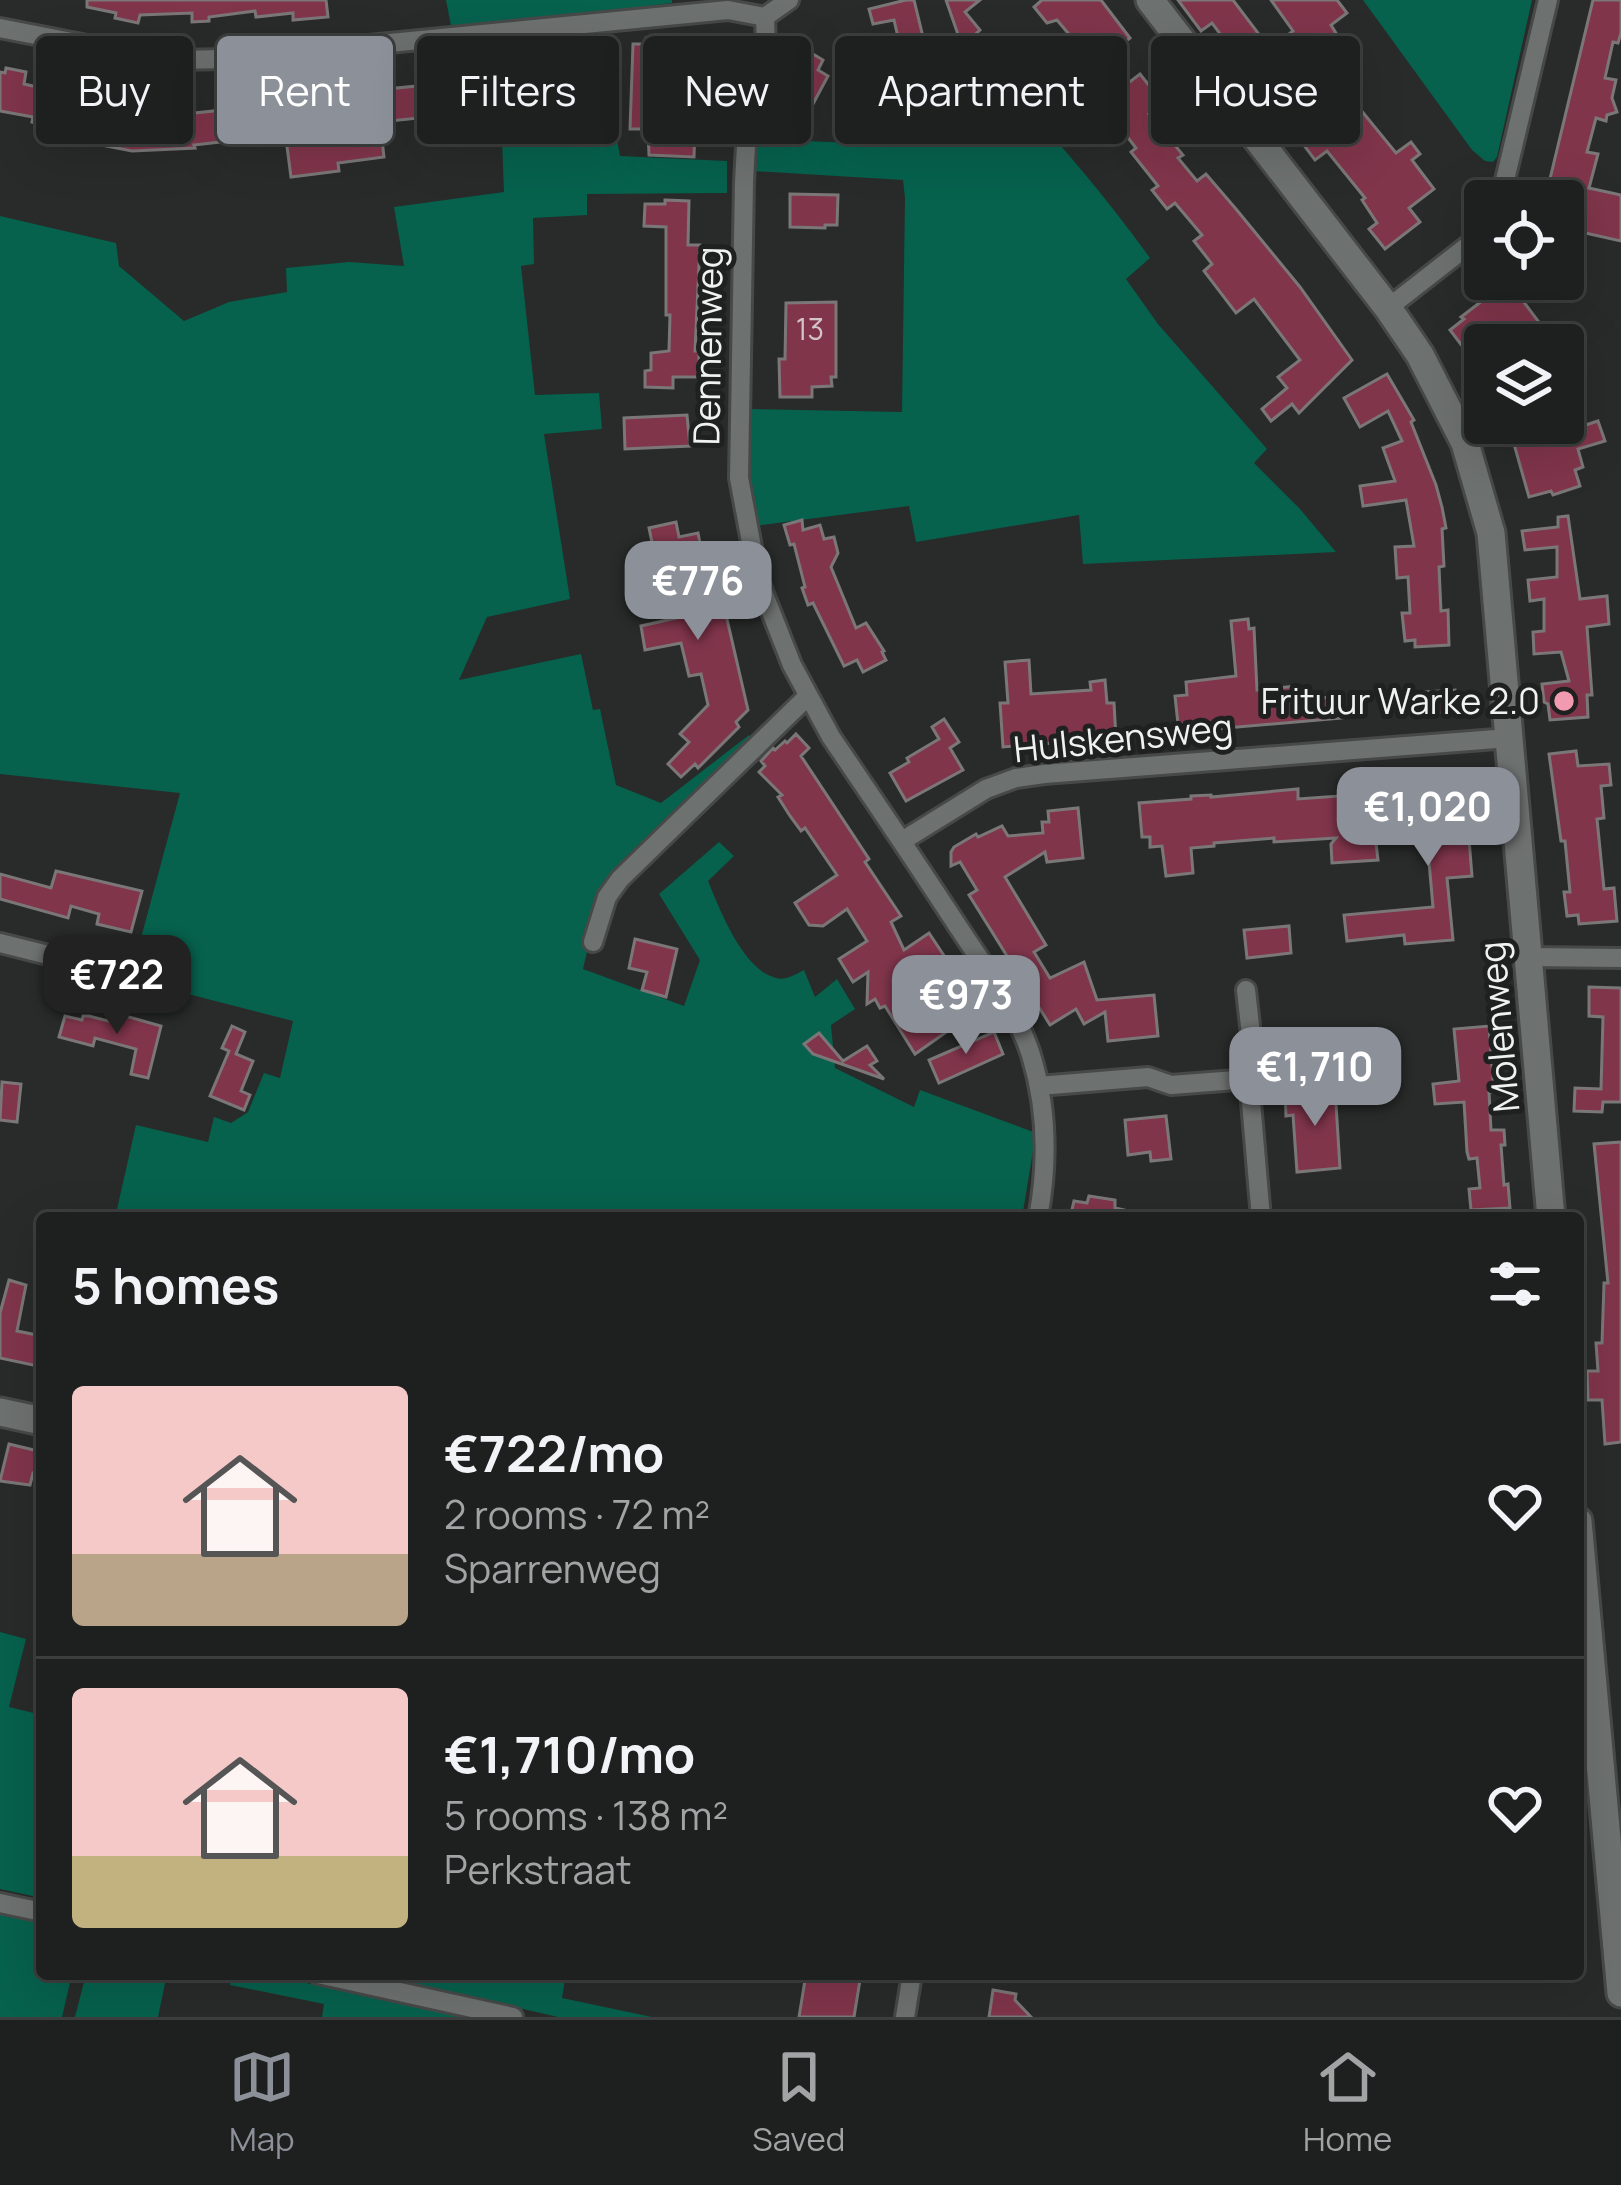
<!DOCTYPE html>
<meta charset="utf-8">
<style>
:root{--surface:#1e201f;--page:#262828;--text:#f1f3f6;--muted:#a1a3a4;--line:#3c3e3d;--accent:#8c9099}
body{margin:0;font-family:Manrope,sans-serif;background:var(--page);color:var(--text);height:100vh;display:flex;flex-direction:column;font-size:45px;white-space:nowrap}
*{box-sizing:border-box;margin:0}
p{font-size:39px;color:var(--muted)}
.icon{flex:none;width:66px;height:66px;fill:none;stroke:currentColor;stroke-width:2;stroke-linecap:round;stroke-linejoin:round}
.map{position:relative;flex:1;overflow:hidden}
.side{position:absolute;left:36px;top:1212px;width:1548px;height:768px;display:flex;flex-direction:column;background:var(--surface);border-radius:12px;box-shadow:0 12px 48px #0002,0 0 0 3px var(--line)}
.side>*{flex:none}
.guide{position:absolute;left:36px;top:36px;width:1551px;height:108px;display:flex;gap:24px}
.tools{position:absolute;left:1464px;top:180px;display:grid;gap:24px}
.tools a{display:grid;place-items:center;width:120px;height:120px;border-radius:12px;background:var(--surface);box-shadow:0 12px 48px #0002,0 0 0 3px var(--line);font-size:60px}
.price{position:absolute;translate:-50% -102px;padding:0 27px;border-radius:24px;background:var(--accent);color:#fff;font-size:39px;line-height:78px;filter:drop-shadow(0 3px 6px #0008)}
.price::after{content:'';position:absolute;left:50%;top:72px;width:36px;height:27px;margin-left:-18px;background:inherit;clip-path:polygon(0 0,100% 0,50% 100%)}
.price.on{background:#222;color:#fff}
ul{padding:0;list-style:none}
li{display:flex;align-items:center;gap:36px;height:300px;padding:0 36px}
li+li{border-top:3px solid var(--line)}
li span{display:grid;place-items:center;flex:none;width:336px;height:240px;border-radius:12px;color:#555}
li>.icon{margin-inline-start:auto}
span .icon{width:144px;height:144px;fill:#fffc;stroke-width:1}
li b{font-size:51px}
h2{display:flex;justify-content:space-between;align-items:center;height:144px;padding:0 36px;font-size:51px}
.tag{padding:0 42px;border-radius:12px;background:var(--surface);box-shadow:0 12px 48px #0002,0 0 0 3px var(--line);font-size:42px;line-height:108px}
.tag.on{background:var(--accent);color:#fff}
.tabs{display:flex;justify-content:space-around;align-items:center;height:168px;border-top:3px solid var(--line);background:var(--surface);font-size:33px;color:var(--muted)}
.tabs a{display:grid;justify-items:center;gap:6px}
.tabs .on{color:var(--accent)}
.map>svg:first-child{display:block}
</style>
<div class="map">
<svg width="1621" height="2017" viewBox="0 0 1621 2017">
<rect width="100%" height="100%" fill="#282b29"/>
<g fill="#06614d">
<path d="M446 0H672V3L452 31Z"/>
<path d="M1363 0H1532L1497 157 1493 162 1485 161 1472 150Z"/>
<path d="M971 49C1035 114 1097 184 1150 258L1126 279 1158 324 1267 449 1254 463 1300 509 1336 552 1083 564 1079 515 916 542 909 506 754 526 745 409 902 412 905 198 903 180 753 171 756 139 903 145 907 76 938 89V57Z"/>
<path d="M617 139 620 156 727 161V193L587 194V215L533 218 534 264 521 266 535 395 599 393 602 429 544 434 570 599 487 617 459 680 581 654 593 710 600 709 616 785 661 803 749 735 754 743 620 877 593 926 583 969 684 1006 700 960 659 894 719 842 734 856 708 881C720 910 743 970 776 978 786 981 796 974 804 970L815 997 837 979 855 1009 831 1025 835 1068 914 1107 920 1090 1036 1133 1022 1218H865L836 1212 834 1218H595L577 1214 575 1218H115L136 1125 208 1142 214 1117 231 1123 248 1112 264 1073 280 1078 293 1021 130 979 180 793 0 774V216L116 243 119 266 184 321 229 302 287 292 286 268 349 262 404 266 394 207 504 192 502 140Z"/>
<path d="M0 1632 26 1639 9 1707 42 1715V1898L0 1889Z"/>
<path d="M0 1912 42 1921V1974H72L62 2017H0Z"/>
<path d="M86 1974H167L158 2017H75Z"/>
<path d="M232 1974H264L464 2017H322L324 2004 230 1985Z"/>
<path d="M371 1974H566L562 1998 652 2017H558Z"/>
</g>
<g fill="#80354b" stroke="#7b7778" stroke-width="3">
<path d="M87 0H326L328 17 293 20V13L256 17 255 11 209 17V21L192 22V13L140 15 138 23 115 18 116 13 87 7Z"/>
<path d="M906 0H914L924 41 900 46 894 20 873 24 869 9Z"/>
<path d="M946 0H980L965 12 980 30 962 46Z"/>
<path d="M1042 0H1101L1130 38 1107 56 1103 51 1064 77 1054 63 1078 45 1057 20 1047 23 1034 7Z"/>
<path d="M1178 0H1233L1270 49 1293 31 1271 0H1337L1347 13 1331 25 1336 33 1311 49 1396 153 1411 142 1420 154 1412 160 1434 189 1409 208 1420 222 1385 249 1369 229 1377 223 1362 200 1365 198 1327 151 1315 160 1212 23 1201 31Z"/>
<path d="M1593 0H1621V33L1618 43 1613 42 1605 78 1616 80 1612 98 1617 112 1607 115 1606 121 1596 118 1587 152 1598 154 1589 188 1621 195V241L1581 232 1571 285 1563 284V182L1550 179Z"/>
<path d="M671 37H698L694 157 649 155 648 129H630L633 44H646V38Z"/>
<path d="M808 51 823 60 818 70 828 76 798 132 770 116Z"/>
<path d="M6 68 26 72 24 84 69 94 71 82 105 89 106 85 127 89 119 129 158 136V111L194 110V113L252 107 255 138 194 145 195 148 132 151 66 138 68 129 32 122 33 117 0 111V72L5 73Z"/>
<path d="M1140 74 1163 103 1149 114 1183 155 1178 158 1197 181 1206 174 1236 209 1300 287 1352 360 1299 413 1292 404 1271 421 1262 409 1287 388 1278 377 1300 360 1254 299 1236 313 1204 271 1212 264 1194 241 1202 235 1175 203 1167 209 1152 190 1158 186 1131 152 1136 148 1106 109 1123 95 1119 90Z"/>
<path d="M488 79 491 112 480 113 481 119 465 120V116L453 117 452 110 419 113V118L380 122 384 157 338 163 339 171 291 177 280 93 301 90 309 135 344 130 339 86 365 84 366 91Z"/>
<path d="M790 194 838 195 837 225H825V228L790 227Z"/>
<path d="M665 200 689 201 688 245H700L695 351H699V377H673V388L645 387V371L651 370V353L669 351 670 315H666V227L644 226 645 204H665Z"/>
<path d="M1508 281 1547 333 1531 345H1485V376L1450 330 1464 319 1461 317Z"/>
<path d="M836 302V377H831L832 386 812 387V397H780L779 359H785L786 303Z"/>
<path d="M1387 374 1414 420 1411 422 1436 485 1442 507 1446 528 1442 529 1444 566 1439 567 1441 611 1448 610 1449 645 1415 647V640L1405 641 1402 613H1410L1408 577 1397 578 1395 547 1414 546 1406 500 1363 506 1360 486 1395 481 1383 448 1402 441 1388 411 1360 427 1344 398Z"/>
<path d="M687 415 690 446 625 449 624 418Z"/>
<path d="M1598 421 1605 441 1578 449 1583 467 1575 470 1580 486 1553 495 1551 491 1529 497 1508 423H1561L1564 432Z"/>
<path d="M1568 516 1580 599 1607 596 1609 624 1587 627 1592 695H1587L1588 717 1550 720 1548 704 1544 702 1542 684 1569 681 1561 652 1534 654 1533 632 1544 631V599L1530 601 1528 580 1557 577V547L1525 550 1522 531 1558 527V517Z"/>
<path d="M802 520 803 530 820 525 824 539 834 537 838 553 831 567 856 628 866 623 884 651 882 652 886 660 863 672 857 660 844 666 813 603 808 605 802 588 805 587 794 544 790 545 784 525Z"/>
<path d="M676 522 679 537 698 533 707 579 717 576 748 710 736 722 739 727 698 768 695 764 681 777 668 764 689 742 680 734 708 705 701 674 689 676 681 643 645 650 641 626 676 618 669 588 662 590 649 528Z"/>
<path d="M1248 619 1249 629 1254 628 1257 690 1297 686 1299 700 1342 696 1343 718 1192 731 1191 723 1178 724 1175 696 1187 695 1186 682 1236 676 1231 621Z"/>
<path d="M1029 660 1031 694 1091 690 1090 682 1105 680 1107 703H1114L1116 738 1003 747 1000 703H1008L1005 662Z"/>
<path d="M1455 690 1456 705 1449 706 1450 712 1411 715 1410 693Z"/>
<path d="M944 719 959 742 950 748 963 770 906 801 890 773 909 762 907 758 939 739 932 727Z"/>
<path d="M796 734 809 748 801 756 869 859 865 862 901 916 891 922 904 950 929 933 951 966 929 981 946 1006 968 992 979 1009 915 1054 885 1006 880 1008 875 999 867 1004 868 972 853 982 839 959 867 941 847 909 823 926 809 925 795 903 837 875 805 828 801 831 790 816 778 797 782 795 759 772 765 766 761 761 773 748 775 750 785 741 787 743Z"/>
<path d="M1576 751 1578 766 1609 764 1611 785 1601 786 1604 818 1597 819 1604 889 1614 888 1617 921 1579 924 1578 915 1567 916 1564 892H1570L1565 841H1561L1549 754Z"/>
<path d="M1439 777V782L1461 781 1463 802H1466L1472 876 1447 878 1453 940 1405 944 1404 935 1347 941 1344 915 1433 907 1426 828 1418 829 1414 779Z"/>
<path d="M1298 789V799L1353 795 1354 805 1384 803 1386 835H1375L1378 860 1332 863 1331 844 1336 838 1274 842V838L1214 843V846L1191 848 1193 873 1166 876 1162 846 1150 847V837H1142L1139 803 1191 799V796L1211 795V797Z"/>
<path d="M1078 808 1083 858 1047 862 1045 852 1005 877 1046 945 1034 952 1050 978 1084 962 1097 1000 1154 995 1158 1036 1108 1041 1105 1012 1084 1024 1076 1009 1050 1025 969 895 977 890 960 862 951 866V852L954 847 976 834 978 837 1002 826 1008 836 1043 833 1042 822H1049L1048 811Z"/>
<path d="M56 871 142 891 131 932 97 924 99 914 71 906 68 918 0 899V874L51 888Z"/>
<path d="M1289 926 1291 953 1247 958 1244 930Z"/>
<path d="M635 939 677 949 666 997 642 990 647 972 629 968Z"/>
<path d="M1589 987 1621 988V1102H1603L1602 1112 1574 1111 1575 1088 1601 1089 1603 1017 1589 1016Z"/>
<path d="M122 1015 161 1026 148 1078 131 1074 136 1049 95 1038 93 1046 59 1037 65 1016 82 1020 83 1016H89L120 1024Z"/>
<path d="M232 1026 245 1032 236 1054 253 1061 241 1091 250 1095 244 1110 210 1096 229 1051 222 1048Z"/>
<path d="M1489 1026 1494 1092H1489L1491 1130H1504L1505 1145H1501L1504 1185 1508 1184 1510 1208 1471 1210 1469 1189 1480 1188 1477 1158 1469 1159 1467 1152 1464 1102 1435 1104 1433 1084 1459 1081 1454 1029Z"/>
<path d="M994 1032 1003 1054 939 1083 929 1060Z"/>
<path d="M819 1033 843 1061 867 1046 877 1061 870 1065 884 1079 813 1054 804 1044Z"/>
<path d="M2 1082 21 1084 17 1122 0 1120Z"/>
<path d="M1335 1088 1340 1168 1297 1172 1293 1115 1286 1116 1285 1093Z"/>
<path d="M1166 1116 1171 1159 1151 1161 1150 1152 1128 1155 1125 1120Z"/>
<path d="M1621 1142V1442L1605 1444 1602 1400H1588L1587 1371H1598L1596 1343H1602L1604 1283H1608L1594 1144Z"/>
<path d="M1089 1196 1115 1200V1208L1124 1210 1123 1218H1070L1074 1201 1087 1203Z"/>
<path d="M9 1280 26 1285 17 1331 42 1336V1367L0 1358V1313Z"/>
<path d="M9 1444 42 1452 40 1475 33 1473 30 1485 0 1481Z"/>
<path d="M806 1974H861L854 2017H799Z"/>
<path d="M993 1990 1016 1994 1015 2000 1031 2017H989Z"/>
</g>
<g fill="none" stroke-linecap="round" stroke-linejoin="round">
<g stroke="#464948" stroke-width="24">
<g id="street">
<path d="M765 17 766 48 748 109 744 182 739 478 758 579 792 665 831 737C874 800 917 864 959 928 985 968 1016 1008 1031 1055 1047 1107 1048 1164 1038 1218"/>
<path d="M765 17 789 0"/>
<path d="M0 28 138 55 178 60 225 59 728 10 765 17"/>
<path d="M1500 201 1548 0"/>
<path d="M1388 308 1475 240 1485 228"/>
<path d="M902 841 986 789 1016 778 1044 774 1509 738"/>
<path d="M593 942 607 897 620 879 808 696"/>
<path d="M0 943 84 964 123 982 174 995"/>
<path d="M1530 957 1621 958"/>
<path d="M1249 1079 1261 1218"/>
<path d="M1039 1086 1148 1077 1171 1085 1249 1079 1255 1071 1246 990"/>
<path d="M0 1903 42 1912"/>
<path d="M318 1974 513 2017"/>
<path d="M905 2017 912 1974"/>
</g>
</g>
<g stroke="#464948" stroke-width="33">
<g id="secondary">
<path d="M1150 0 1388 308 1420 355 1465 443 1491 533 1551 1218"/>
<path d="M0 1412 42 1421"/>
<path d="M1578 1521 1621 1993"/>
</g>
</g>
<use href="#street" stroke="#6d7170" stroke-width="18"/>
<use href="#secondary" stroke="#6d7170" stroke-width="27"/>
</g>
<circle fill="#f29aaf" stroke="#1e2120" stroke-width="4.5" cx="1564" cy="701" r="12"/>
<g text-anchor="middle" stroke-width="10" stroke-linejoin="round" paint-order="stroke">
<g font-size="30" fill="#d4c3c8">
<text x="810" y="340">13</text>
</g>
<g font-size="36" fill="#f0f2f1" stroke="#1e2120">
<text transform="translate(708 346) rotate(-89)" y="13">Dennenweg</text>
<text transform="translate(1123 738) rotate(-6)" y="13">Hulskensweg</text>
<text transform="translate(1499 1027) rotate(-95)" y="13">Molenweg</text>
</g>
<g font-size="36" fill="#f0f2f1" stroke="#1e2120" text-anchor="end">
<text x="1540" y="714">Frituur Warke 2.0</text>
</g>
</g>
</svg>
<div class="tools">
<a><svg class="icon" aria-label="locate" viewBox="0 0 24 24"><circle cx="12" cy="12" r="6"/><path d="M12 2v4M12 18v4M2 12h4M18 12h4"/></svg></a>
<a><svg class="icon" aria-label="layers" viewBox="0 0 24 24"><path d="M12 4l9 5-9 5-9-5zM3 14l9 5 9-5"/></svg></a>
</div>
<b class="price" style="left:698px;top:643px">€776</b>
<b class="price" style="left:1428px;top:869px">€1,020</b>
<b class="price on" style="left:117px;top:1037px">€722</b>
<b class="price" style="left:966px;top:1057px">€973</b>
<b class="price" style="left:1315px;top:1129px">€1,710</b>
<div class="guide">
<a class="tag">Buy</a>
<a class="tag on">Rent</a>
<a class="tag">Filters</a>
<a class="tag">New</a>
<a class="tag">Apartment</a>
<a class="tag">House</a>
</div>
<section class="side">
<h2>5 homes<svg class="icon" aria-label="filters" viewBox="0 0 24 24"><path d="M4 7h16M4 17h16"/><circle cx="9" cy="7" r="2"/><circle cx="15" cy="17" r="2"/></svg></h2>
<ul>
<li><span style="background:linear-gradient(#f6c9c9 70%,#b9a48a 0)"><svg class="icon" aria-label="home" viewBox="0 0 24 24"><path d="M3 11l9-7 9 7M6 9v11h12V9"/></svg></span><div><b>€722/mo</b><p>2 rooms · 72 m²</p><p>Sparrenweg</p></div><svg class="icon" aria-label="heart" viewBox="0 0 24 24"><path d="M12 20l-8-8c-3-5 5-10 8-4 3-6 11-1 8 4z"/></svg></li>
<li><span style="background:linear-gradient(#f6c9c9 70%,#c2b280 0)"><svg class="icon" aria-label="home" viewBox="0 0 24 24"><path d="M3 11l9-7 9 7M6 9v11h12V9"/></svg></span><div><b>€1,710/mo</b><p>5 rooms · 138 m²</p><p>Perkstraat</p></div><svg class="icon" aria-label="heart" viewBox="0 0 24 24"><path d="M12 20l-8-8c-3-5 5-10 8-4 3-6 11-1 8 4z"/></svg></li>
</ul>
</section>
</div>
<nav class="tabs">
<a class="on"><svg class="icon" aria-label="map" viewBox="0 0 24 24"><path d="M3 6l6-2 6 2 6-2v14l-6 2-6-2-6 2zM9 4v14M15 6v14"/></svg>Map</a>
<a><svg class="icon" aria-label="saved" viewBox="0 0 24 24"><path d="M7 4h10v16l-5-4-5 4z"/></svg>Saved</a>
<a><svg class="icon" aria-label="home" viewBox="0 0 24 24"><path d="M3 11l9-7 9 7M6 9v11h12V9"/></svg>Home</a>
</nav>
